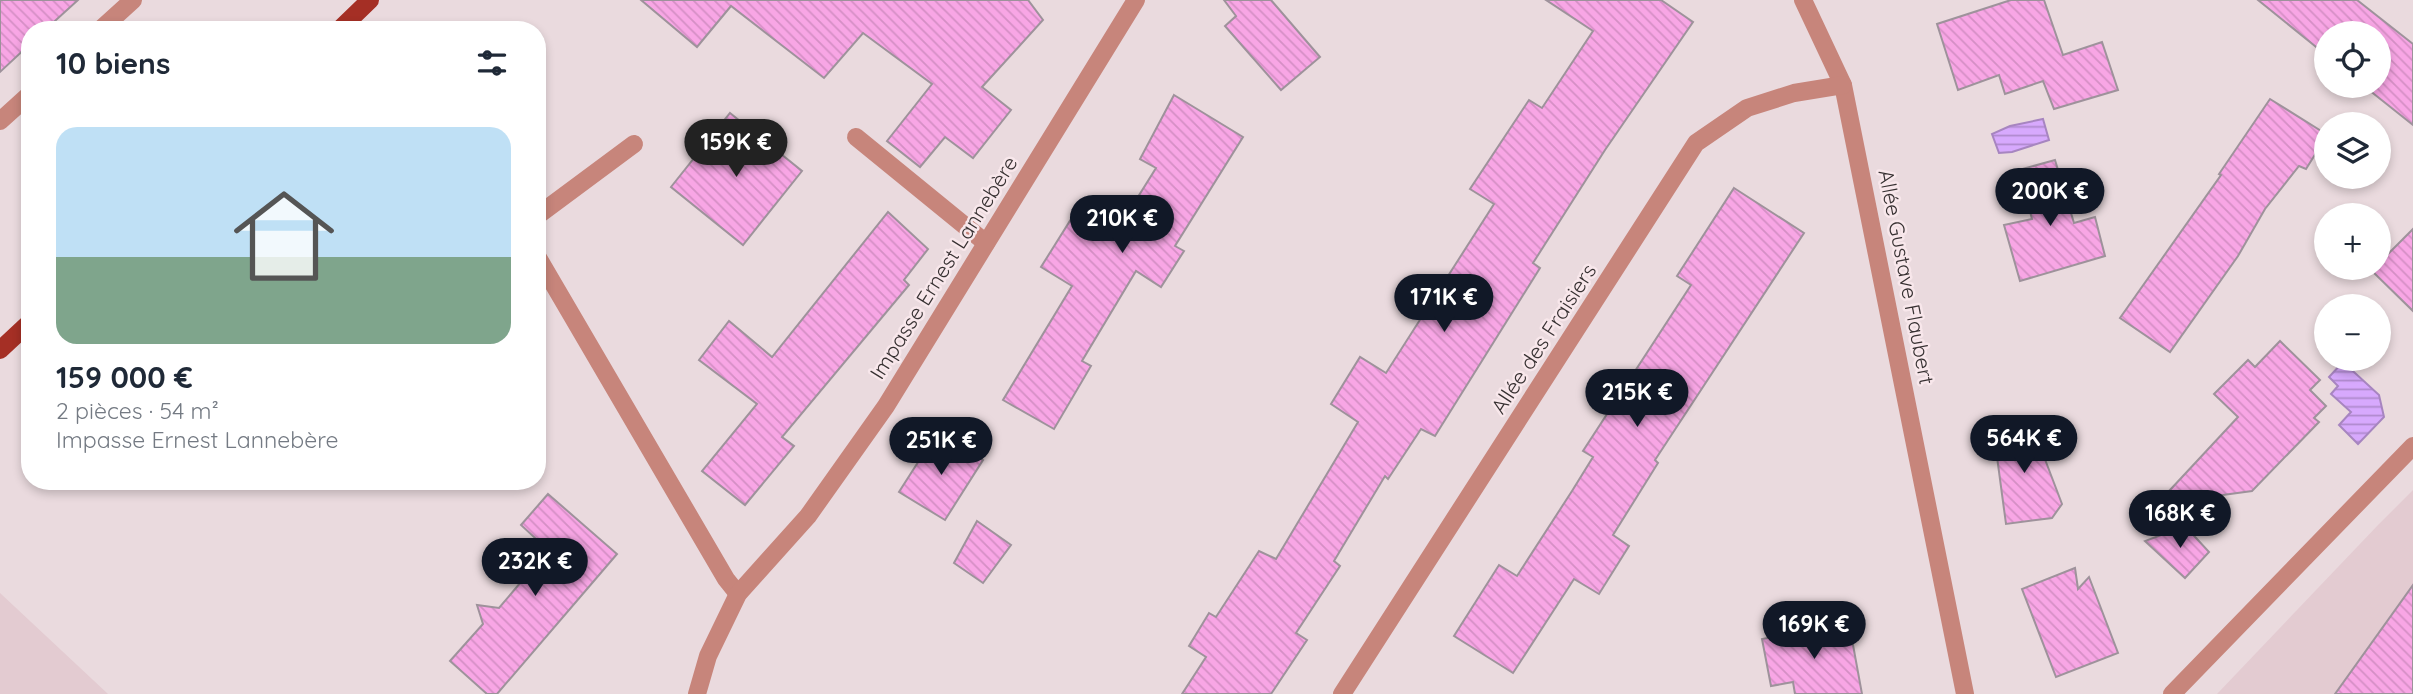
<!DOCTYPE html>
<html lang="fr">
<meta charset="utf-8">
<style>
:root{--surface:#fff;--page:#f2f2f3;--text:#1f2937;--muted:#747a83;--line:#e0e1e3;--accent:#111827}
body{margin:0;font-family:Quicksand,sans-serif;background:var(--page);color:var(--text);height:100vh;display:flex;flex-direction:column;font-size:26px;white-space:nowrap}
*{box-sizing:border-box;margin:0}
p{font-size:23px;color:var(--muted)}
.icon{flex:none;width:38px;height:38px;fill:none;stroke:currentColor;stroke-width:2;stroke-linecap:round;stroke-linejoin:round}
.map{position:relative;flex:1;overflow:hidden}
.sheet{position:absolute;left:21px;top:21px;width:525px;height:469px;display:flex;flex-direction:column;background:var(--surface);border-radius:28px;box-shadow:0 4px 10px #0003}
.sheet>*{flex:none}
.controls{position:absolute;left:2314px;top:21px;display:grid;gap:14px}
.controls a{display:grid;place-items:center;width:77px;height:77px;border-radius:50%;background:var(--surface);box-shadow:0 4px 10px #0003;font-size:35px}
.price{position:absolute;translate:-50% -60px;padding:0 16px;border-radius:24px;background:var(--accent);color:#fff;font-size:23px;line-height:46px;filter:drop-shadow(0 2px 4px #0008)}
.price::after{content:'';position:absolute;left:50%;top:42px;width:21px;height:16px;margin-left:-10px;background:inherit;clip-path:polygon(0 0,100% 0,50% 100%)}
.price.current{background:#222;color:#fff}
ul{padding:0;list-style:none}
li{display:grid;align-content:center;gap:14px;height:371px;padding:0 35px}
li+li{border-top:2px solid var(--line)}
li span{display:grid;place-items:center;height:217px;border-radius:21px;color:#555}
li>.icon{margin-inline-start:auto}
span .icon{width:126px;height:126px;fill:#fffc;stroke-width:1}
li b{font-size:30px}
h2{display:flex;justify-content:space-between;align-items:center;height:84px;padding:0 35px;font-size:30px}
.map>svg:first-child{display:block}
</style>
<div class="map">
<svg width="2413" height="694" viewBox="0 0 2413 694">
<defs>
<pattern id="water-rules" width="6" height="5" patternUnits="userSpaceOnUse" patternTransform="scale(1.75)"><rect width="6" height="5" fill="#d7a9fd"/><path d="M0 2.5h6" fill="none" stroke="#af8acd"/></pattern>
<pattern id="building-back-hatch" width="6" height="6" patternUnits="userSpaceOnUse" patternTransform="scale(1.75)"><rect width="6" height="6" fill="#f8a6e5"/><path d="M-1 5l2 2M0 0l6 6M5-1l2 2" fill="none" stroke="#d58fc5"/></pattern>
</defs>
<rect width="100%" height="100%" fill="#eadade"/>
<g fill="#e3cbd1">
<path d="M2413 490V694H2217L2379 524Z"/>
<path d="M0 593 108 694H0Z"/>
</g>
<g fill="url(#water-rules)" stroke="#a785c0" stroke-width="2">
<path d="M2043 119 2049 140 2012 152 1999 153 1992 134 2010 126Z"/>
<path d="M2343 362 2379 395 2384 417 2358 444 2339 425 2351 412 2331 394 2338 386 2329 377Z"/>
</g>
<g fill="url(#building-back-hatch)" stroke="#9e929b" stroke-width="2">
<path d="M0 0H78L45 30H30V44L0 72Z"/>
<path d="M641 0H1028L1043 20 982 87 1011 110 973 158 945 137 920 167 887 141 932 84 863 33 824 78 731 6 697 47Z"/>
<path d="M1224 0H1271L1320 57 1281 90 1225 26 1236 16Z"/>
<path d="M1546 0H1661L1693 22 1605 150 1533 263 1540 268 1435 436 1421 429 1388 479 1385 476 1334 561 1340 566 1296 633 1307 640 1271 694H1182L1206 657 1189 646 1209 613 1216 617 1259 551 1276 559 1358 422 1331 404 1360 357 1386 373 1494 204 1470 189 1529 100 1542 108 1593 31Z"/>
<path d="M2011 0H2044L2063 55 2102 42 2118 90 2054 109 2043 81 2005 94 1999 75 1958 90 1937 24Z"/>
<path d="M2258 0H2357L2413 44V125L2364 86H2378V33H2326V55Z"/>
<path d="M1174 95 1243 137 1175 246 1184 251 1161 287 1136 271 1082 361 1091 366 1054 429 1003 400 1072 286 1041 267 1073 216 1111 240 1156 168 1140 159Z"/>
<path d="M2270 99 2326 134V137L2306 169 2299 166 2265 209 2238 256 2170 352 2120 318 2221 175 2219 174Z"/>
<path d="M730 113 802 171 743 245 671 187Z"/>
<path d="M2055 160 2074 223 2095 217 2105 256 2020 281 2004 225 2032 219 2019 170Z"/>
<path d="M1734 188 1804 233 1655 460 1658 463 1613 535 1629 546 1599 594 1574 579 1513 673 1454 636 1499 565 1517 576 1572 491 1593 457 1583 451 1691 285 1677 276Z"/>
<path d="M888 212 928 249 904 280 909 285 782 437 794 446 745 505 702 471 757 404 699 360 729 321 772 357Z"/>
<path d="M2413 229V311L2371 270 2378 268V264Z"/>
<path d="M2280 341 2320 380 2310 390 2326 406 2314 418 2319 422 2252 491 2157 504 2238 417 2214 394 2248 360 2255 367Z"/>
<path d="M2030 420 2062 504 2052 518 2006 524 1993 427Z"/>
<path d="M936 434 983 460 945 520 899 492Z"/>
<path d="M548 494 617 554 497 694H487L450 661 483 624 477 605 499 608 548 550 521 525Z"/>
<path d="M977 521 1011 545 983 583 954 563Z"/>
<path d="M2185 526 2209 552 2185 578 2145 541Z"/>
<path d="M2075 568 2078 589 2089 577 2118 653 2056 677 2022 589Z"/>
<path d="M2413 585V694H2335Z"/>
<path d="M1849 623 1862 694H1795L1793 682 1771 686 1762 639Z"/>
</g>
<g fill="none" stroke-linecap="round" stroke-linejoin="round">
<g stroke="#c7857b" stroke-width="18">
<path d="M1803 0 1843 85 1965 694"/>
<path d="M100 30 133 0"/>
<path d="M0 121 30 94"/>
<path d="M856 137 986 243"/>
<path d="M537 216 634 144"/>
<path d="M537 256 726 579 738 594"/>
<path d="M697 694 708 656 738 594 808 516 886 406 1136 0"/>
<path d="M1342 694 1696 143 1747 108 1794 93 1843 85"/>
<path d="M2172 694 2413 446"/>
</g>
<g stroke="#a52f25" stroke-width="18">
<path d="M339 30 370 0"/>
<path d="M0 350 30 322"/>
</g>
</g>
<g text-anchor="middle" stroke-width="5" stroke-linejoin="round" paint-order="stroke">
<g font-size="21" fill="#373132" stroke="#f8e7eb">
<text transform="translate(944 268) rotate(-58)" y="7">Impasse Ernest Lannebère</text>
<text transform="translate(1906 277) rotate(79)" y="7">Allée Gustave Flaubert</text>
<text transform="translate(1544 339) rotate(-57)" y="7">Allée des Fraisiers</text>
</g>
</g>
</svg>
<div class="controls">
<a><svg class="icon" aria-label="locate" viewBox="0 0 24 24"><circle cx="12" cy="12" r="6"/><path d="M12 2v4M12 18v4M2 12h4M18 12h4"/></svg></a>
<a><svg class="icon" aria-label="layers" viewBox="0 0 24 24"><path d="M12 4l9 5-9 5-9-5zM3 14l9 5 9-5"/></svg></a>
<a>+</a>
<a>−</a>
</div>
<b class="price current" style="left:736px;top:179px">159K €</b>
<b class="price" style="left:2050px;top:228px">200K €</b>
<b class="price" style="left:1122px;top:255px">210K €</b>
<b class="price" style="left:1444px;top:334px">171K €</b>
<b class="price" style="left:1637px;top:429px">215K €</b>
<b class="price" style="left:2024px;top:475px">564K €</b>
<b class="price" style="left:941px;top:477px">251K €</b>
<b class="price" style="left:2180px;top:550px">168K €</b>
<b class="price" style="left:535px;top:598px">232K €</b>
<b class="price" style="left:1814px;top:661px">169K €</b>
<section class="sheet">
<h2>10 biens<svg class="icon" aria-label="filters" viewBox="0 0 24 24"><path d="M4 7h16M4 17h16"/><circle cx="9" cy="7" r="2"/><circle cx="15" cy="17" r="2"/></svg></h2>
<ul>
<li><span style="background:linear-gradient(#bfe0f5 60%,#7fa58c 0)"><svg class="icon" aria-label="home" viewBox="0 0 24 24"><path d="M3 11l9-7 9 7M6 9v11h12V9"/></svg></span><div><b>159 000 €</b><p>2 pièces · 54 m²</p><p>Impasse Ernest Lannebère</p></div></li>
</ul>
</section>
</div>
